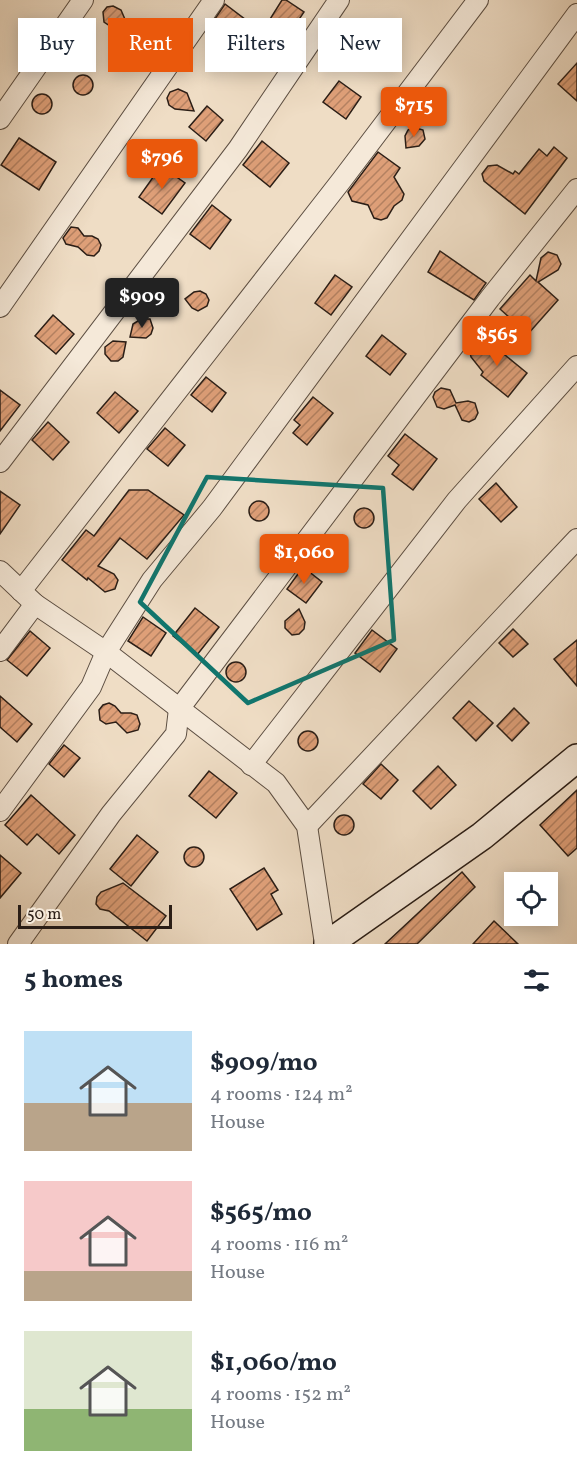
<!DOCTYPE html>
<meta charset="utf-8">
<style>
:root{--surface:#fff;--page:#f2f2f3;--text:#1f2937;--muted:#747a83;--accent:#ea580c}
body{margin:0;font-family:Vollkorn,serif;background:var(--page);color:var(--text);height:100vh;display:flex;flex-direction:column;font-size:22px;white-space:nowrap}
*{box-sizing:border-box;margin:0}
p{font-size:20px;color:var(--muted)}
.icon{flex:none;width:33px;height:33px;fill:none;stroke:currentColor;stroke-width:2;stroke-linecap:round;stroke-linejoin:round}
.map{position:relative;height:944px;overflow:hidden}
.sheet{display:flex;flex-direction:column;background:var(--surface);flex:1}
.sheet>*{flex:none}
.hud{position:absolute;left:18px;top:18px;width:542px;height:54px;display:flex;gap:12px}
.tools{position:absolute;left:504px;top:872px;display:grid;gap:12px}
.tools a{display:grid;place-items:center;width:54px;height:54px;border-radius:0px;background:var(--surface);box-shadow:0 3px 15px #0003;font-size:30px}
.scale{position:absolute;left:18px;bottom:15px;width:154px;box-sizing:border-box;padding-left:6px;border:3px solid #2b1e16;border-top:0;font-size:16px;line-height:21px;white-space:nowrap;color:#2b1e16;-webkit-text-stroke:4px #f5e9d9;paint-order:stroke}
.price{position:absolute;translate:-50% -51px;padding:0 14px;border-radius:6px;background:var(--accent);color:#fff;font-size:20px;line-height:39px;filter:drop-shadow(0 2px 3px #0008)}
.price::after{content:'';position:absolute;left:50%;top:36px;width:18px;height:14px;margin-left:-9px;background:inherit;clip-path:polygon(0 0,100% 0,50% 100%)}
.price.current{background:#222;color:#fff}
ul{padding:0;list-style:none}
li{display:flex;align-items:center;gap:18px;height:150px;padding:0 24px}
li span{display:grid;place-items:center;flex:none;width:168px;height:120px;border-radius:0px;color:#555}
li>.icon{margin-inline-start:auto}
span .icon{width:72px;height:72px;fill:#fffc;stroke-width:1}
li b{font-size:26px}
h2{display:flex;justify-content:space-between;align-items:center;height:72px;padding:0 24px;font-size:26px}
.chip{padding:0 21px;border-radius:0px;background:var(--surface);box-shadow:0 3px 15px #0003;font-size:21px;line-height:54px}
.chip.current{background:var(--accent);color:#fff}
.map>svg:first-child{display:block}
</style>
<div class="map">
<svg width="577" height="944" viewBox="0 0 577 944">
<defs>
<pattern id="building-hatch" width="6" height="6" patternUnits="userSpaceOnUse" patternTransform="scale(1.5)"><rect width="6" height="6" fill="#de9f78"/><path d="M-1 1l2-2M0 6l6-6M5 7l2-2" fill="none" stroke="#b48161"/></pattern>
</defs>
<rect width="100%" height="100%" fill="#efddc5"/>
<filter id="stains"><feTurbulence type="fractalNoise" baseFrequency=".00333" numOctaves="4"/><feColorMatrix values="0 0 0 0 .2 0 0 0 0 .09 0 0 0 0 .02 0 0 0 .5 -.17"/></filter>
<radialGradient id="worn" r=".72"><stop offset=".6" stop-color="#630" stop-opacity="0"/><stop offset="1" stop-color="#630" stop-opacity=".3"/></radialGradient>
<g fill="url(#building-hatch)" stroke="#2b1e16" stroke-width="1.5">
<path d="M282 0H286L304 12 267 67 237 44 220 60 213 59 208 55 207 49 216 30 210 26 225 4 262 32Z"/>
<path d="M113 6 121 10 127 24 138 23 146 27 147 34 144 40 134 43 128 39 122 27 110 26 104 22 103 12 107 7Z"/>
<circle cx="370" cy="47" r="10"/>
<path d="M577 63V101L558 84Z"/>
<circle cx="83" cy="85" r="10"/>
<path d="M339 81 361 97 346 119 323 102Z"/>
<path d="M178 89 187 93 194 111 175 109 169 105 167 98 170 92Z"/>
<circle cx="42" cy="104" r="10"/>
<path d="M207 106 223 120 206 141 189 127Z"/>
<path d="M413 127 423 130 425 139 419 146 406 148 405 136 408 130Z"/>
<path d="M19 138 56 162 39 190 1 165Z"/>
<path d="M262 141 289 163 270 187 243 165Z"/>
<path d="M554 147 567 158 525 214 484 181 482 174 488 166 497 165 513 174 515 171 519 174 539 149 547 156Z"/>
<path d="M378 152 400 168 394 177 404 194 402 200 394 206 387 218 381 220 374 218 368 205 352 201 348 192Z"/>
<path d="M161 166 185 183 162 214 139 197Z"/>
<path d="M212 205 231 220 210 249 190 234Z"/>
<path d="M71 227 78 228 84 236H92L98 239 101 245 99 251 94 256 87 255 78 247 66 244 63 238Z"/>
<path d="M440 251 486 283 474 300 428 272Z"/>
<path d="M548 252 557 255 561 264 558 270 538 282 558 300 528 334 500 309 530 275 536 281 541 258Z"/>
<path d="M335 275 352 287 331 315 315 303Z"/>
<path d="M162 287 171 290 176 298 170 305 158 308 154 296 156 290Z"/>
<path d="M200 291 206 294 209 300 207 306 198 311 192 308 185 299 194 292Z"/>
<path d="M53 315 74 334 56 354 35 336Z"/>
<path d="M141 319H150L153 328 151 334 146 338 130 337 133 324Z"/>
<path d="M382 335 406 354 390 375 366 356Z"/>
<path d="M113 341 126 342 123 357 118 361H111L105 354V347Z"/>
<path d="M476 341 483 342 500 351 527 373 508 397 481 375 483 372 471 357 469 348Z"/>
<path d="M206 377 226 393 212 412 191 395Z"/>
<path d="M441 388 450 390 456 403 468 401 475 403 478 413 475 419 469 422 462 420 455 405 444 409 437 407 433 397 435 392Z"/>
<path d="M0 390 20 405 0 431Z"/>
<path d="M115 392 138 411 119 433 97 413Z"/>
<path d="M313 397 333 413 307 445 293 433 300 425 294 420Z"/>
<path d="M48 422 69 442 53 460 32 440Z"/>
<path d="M165 428 185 445 168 466 147 449Z"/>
<path d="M405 434 437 459 413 490 392 474 399 465 388 456Z"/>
<path d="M496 483 517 507 501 522 479 499Z"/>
<path d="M129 490H148L184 515 147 559 120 538 98 566 114 574 118 580 115 589 105 592 88 578 87 580 62 560 86 530 94 536Z"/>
<path d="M0 491 20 505 0 534Z"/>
<circle cx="259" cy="511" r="10"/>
<circle cx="364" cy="518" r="10"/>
<path d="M303 567 322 582 306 603 287 589Z"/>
<path d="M195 608 219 627 197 655 173 636Z"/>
<path d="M299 609 305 622 304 629 299 634 292 635 285 628V621Z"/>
<path d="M143 617 166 633 151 656 128 641Z"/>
<path d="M513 629 528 644 513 657 499 643Z"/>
<path d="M372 630 397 649 380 672 355 653Z"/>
<path d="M30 631 50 648 27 676 7 660Z"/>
<path d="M577 640V686L554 659Z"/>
<circle cx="236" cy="672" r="10"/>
<path d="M0 696 32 724 17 742 0 727Z"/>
<path d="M469 701 493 723 476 741 453 718Z"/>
<path d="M109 703 115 706 121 713H131L137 715 140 724 138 730 127 733 116 722 106 724 100 720 99 710 103 705Z"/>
<path d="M514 708 529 723 512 741 497 726Z"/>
<circle cx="308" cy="741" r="10"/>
<path d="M64 745 80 758 64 777 49 764Z"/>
<path d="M381 764 398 780 381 799 363 784Z"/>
<path d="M438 766 456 785 431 809 413 791Z"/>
<path d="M209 771 237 793 216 818 189 796Z"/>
<path d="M577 790V848L568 856 540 825Z"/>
<path d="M31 795 75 835 59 854 37 834 27 845 5 825Z"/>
<circle cx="344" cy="825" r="10"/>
<path d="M137 835 158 852 131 886 110 869Z"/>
<circle cx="194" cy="857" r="10"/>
<path d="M0 855 21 873 0 898Z"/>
<path d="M264 868 278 890 271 894 282 914 257 930 230 889Z"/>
<path d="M462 872 475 887 417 944H385Z"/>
<path d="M123 883 166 916 147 941 109 911 100 909 96 904 97 897 101 892Z"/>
<path d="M494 921 518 944H473Z"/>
</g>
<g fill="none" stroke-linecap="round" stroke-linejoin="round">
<g stroke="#5c4e42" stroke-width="22">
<g id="street">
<path d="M0 119 83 0"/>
<path d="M0 307 214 0"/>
<path d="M0 462 238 149 339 0"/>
<path d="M0 571 35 604 106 652 276 783 307 826 325 944"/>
<path d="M21 591 341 181 478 0"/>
<path d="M0 651 35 604"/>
<path d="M251 765 457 500 577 366"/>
<path d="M0 811 91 687 106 652 152 580 212 508 577 14"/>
<path d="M307 826 577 539"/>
<path d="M18 944 111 814 176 734 179 709 490 298 577 189"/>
</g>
</g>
<g stroke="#2b1e16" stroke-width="30">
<path id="secondary" d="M328 944 482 836 577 758"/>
</g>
<use href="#street" stroke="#f5e9d9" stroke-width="20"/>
<use href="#secondary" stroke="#f5e9d9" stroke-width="27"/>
</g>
<path fill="none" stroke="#0f766e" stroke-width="4.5" stroke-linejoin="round" d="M207 477 383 488 394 640 248 703 140 602Z"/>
<rect width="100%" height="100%" filter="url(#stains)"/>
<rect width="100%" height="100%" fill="url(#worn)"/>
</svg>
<div class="tools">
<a><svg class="icon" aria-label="locate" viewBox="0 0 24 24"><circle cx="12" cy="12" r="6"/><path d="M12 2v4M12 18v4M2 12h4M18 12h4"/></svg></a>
</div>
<div class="scale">50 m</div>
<b class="price" style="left:414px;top:138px">$715</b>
<b class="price" style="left:162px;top:190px">$796</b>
<b class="price current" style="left:142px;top:329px">$909</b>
<b class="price" style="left:497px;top:367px">$565</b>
<b class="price" style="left:304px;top:585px">$1,060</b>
<div class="hud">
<a class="chip">Buy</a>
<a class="chip current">Rent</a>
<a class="chip">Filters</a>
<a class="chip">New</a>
</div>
</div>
<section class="sheet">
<h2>5 homes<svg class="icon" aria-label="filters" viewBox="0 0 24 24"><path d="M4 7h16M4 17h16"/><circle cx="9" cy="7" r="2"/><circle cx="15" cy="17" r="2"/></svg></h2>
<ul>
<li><span style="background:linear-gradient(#bfe0f5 60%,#b9a48a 0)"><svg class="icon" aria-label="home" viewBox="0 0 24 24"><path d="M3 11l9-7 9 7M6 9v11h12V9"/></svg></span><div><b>$909/mo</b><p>4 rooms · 124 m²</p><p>House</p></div></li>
<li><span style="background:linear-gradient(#f6c9c9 75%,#b9a48a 0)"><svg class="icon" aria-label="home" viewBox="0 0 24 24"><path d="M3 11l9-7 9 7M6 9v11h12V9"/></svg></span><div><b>$565/mo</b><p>4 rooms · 116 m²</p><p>House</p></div></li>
<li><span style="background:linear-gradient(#dfe7d0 65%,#8fb573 0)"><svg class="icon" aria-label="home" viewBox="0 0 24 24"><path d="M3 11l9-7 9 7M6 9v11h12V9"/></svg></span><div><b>$1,060/mo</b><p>4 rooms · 152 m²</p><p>House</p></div></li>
</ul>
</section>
